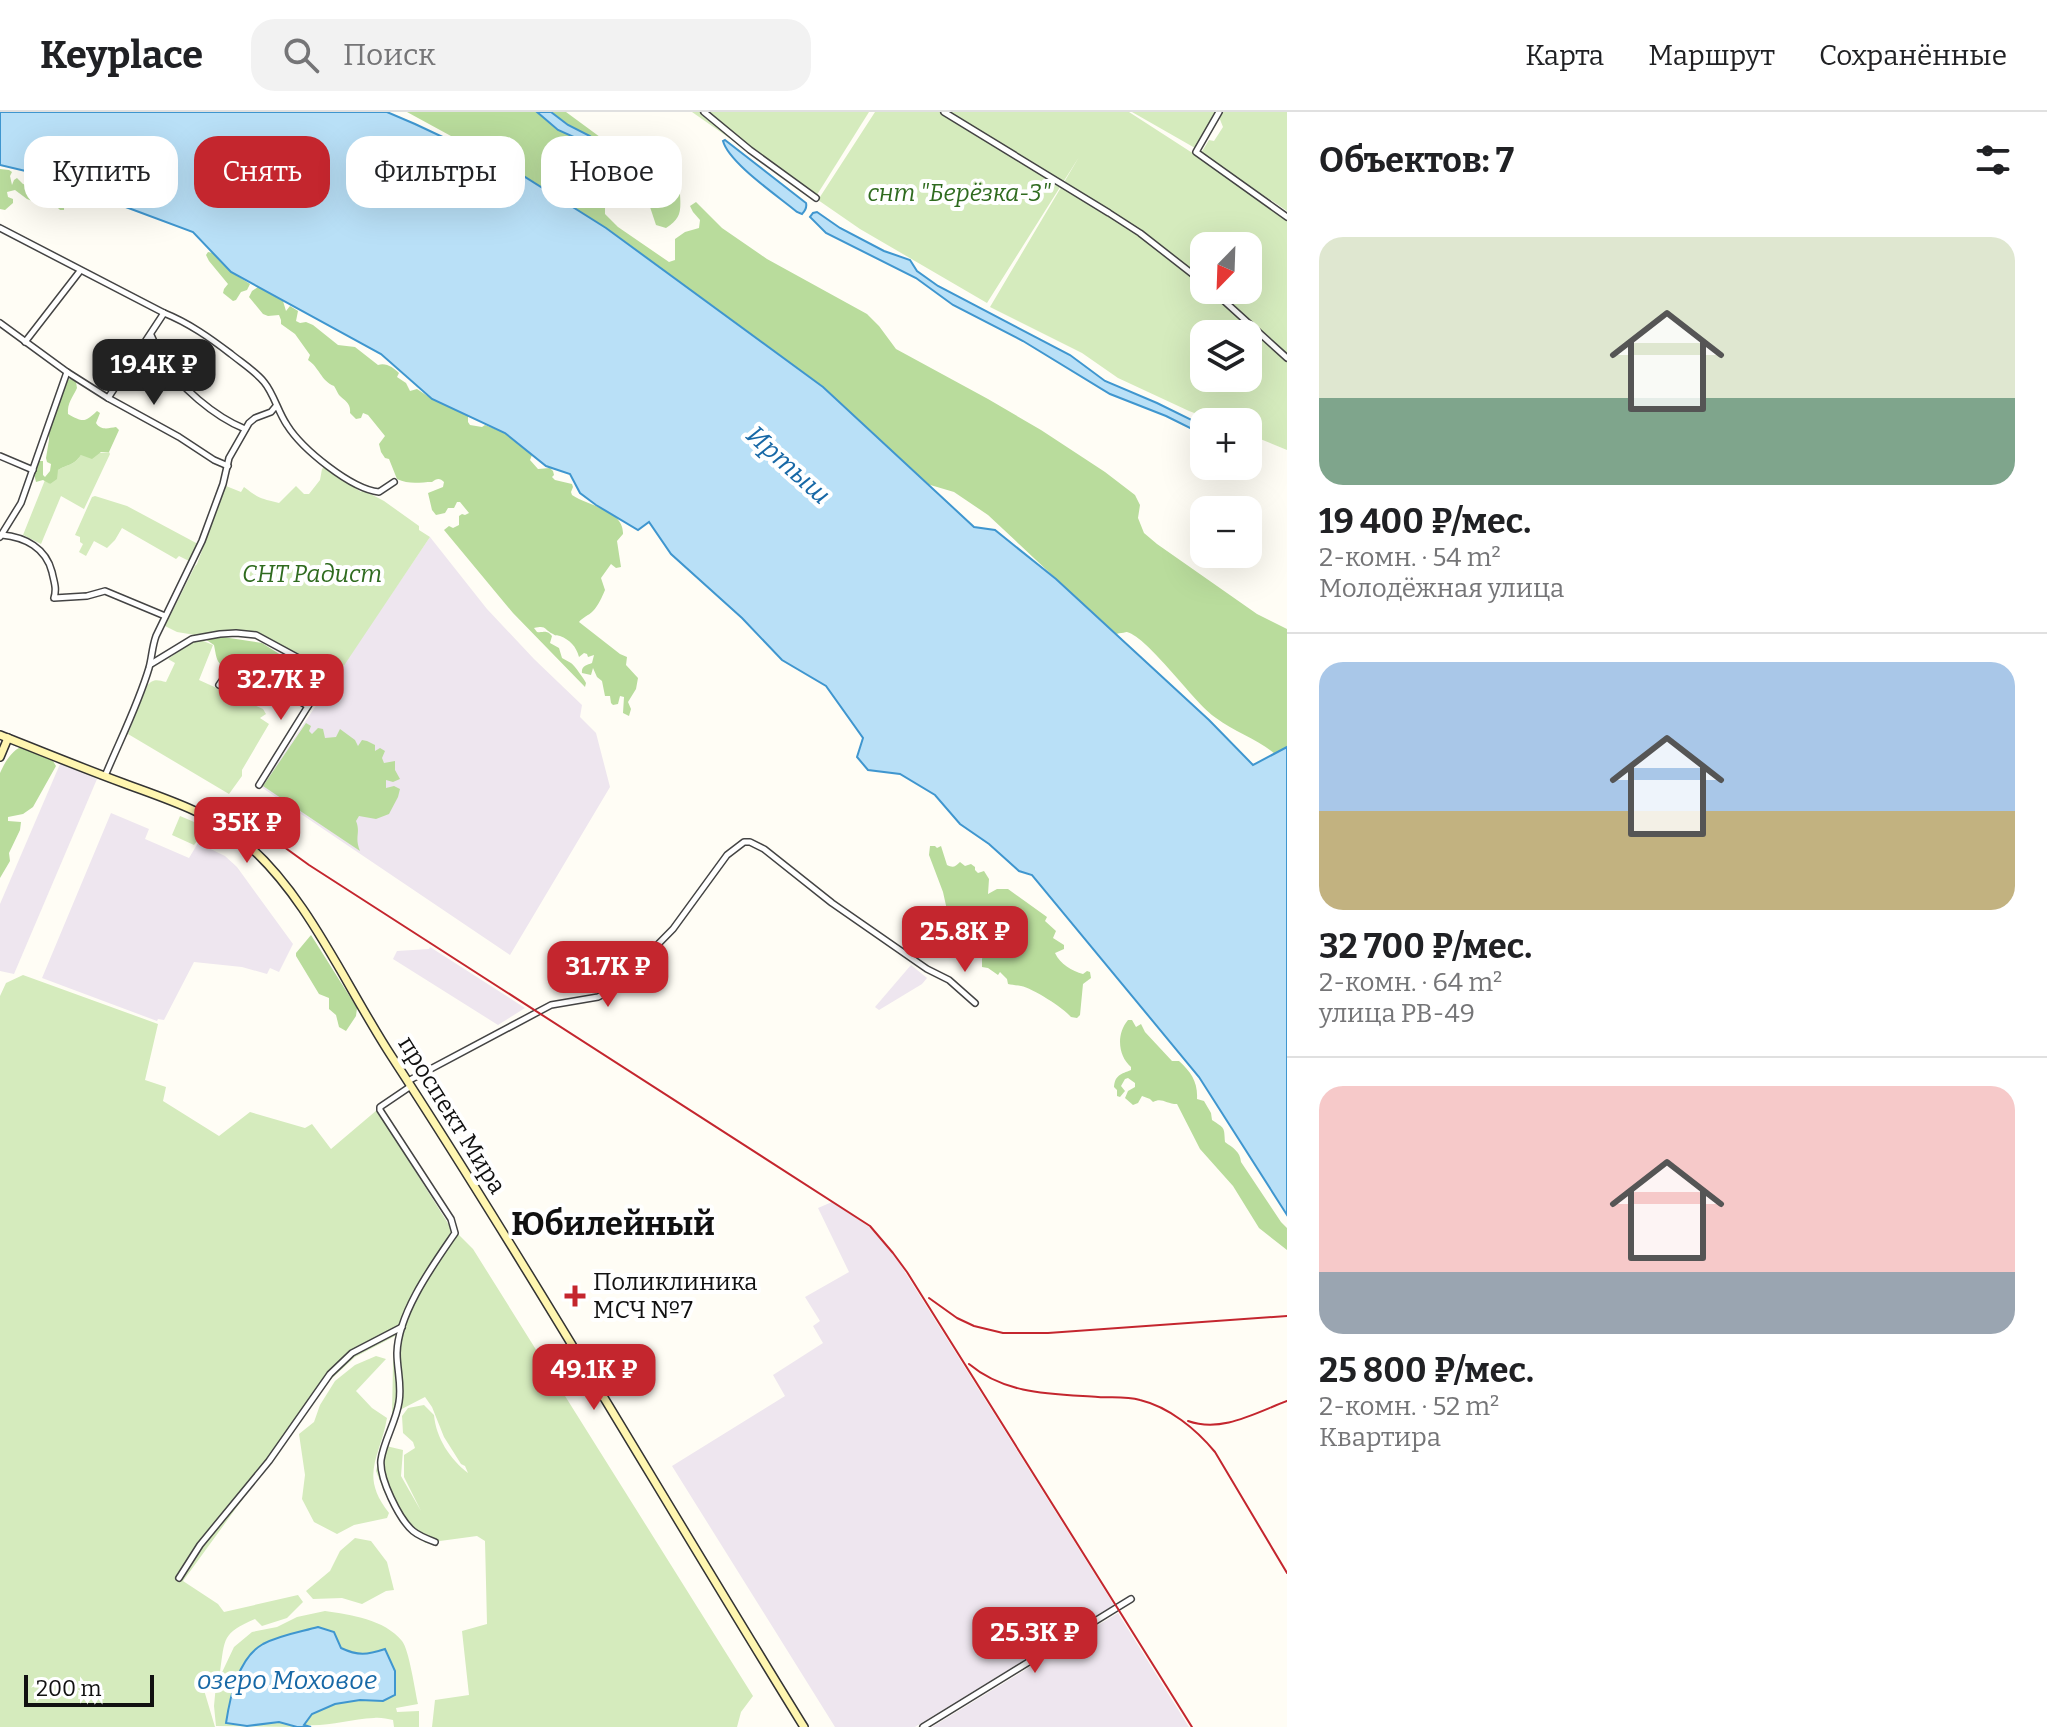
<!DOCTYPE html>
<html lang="ru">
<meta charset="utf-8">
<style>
:root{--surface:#fff;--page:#f2f2f2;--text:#202124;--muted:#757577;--line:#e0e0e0;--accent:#c4262e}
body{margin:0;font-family:Bitter,serif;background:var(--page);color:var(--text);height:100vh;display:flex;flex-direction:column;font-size:30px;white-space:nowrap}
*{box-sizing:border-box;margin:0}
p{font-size:26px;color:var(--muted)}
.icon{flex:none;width:44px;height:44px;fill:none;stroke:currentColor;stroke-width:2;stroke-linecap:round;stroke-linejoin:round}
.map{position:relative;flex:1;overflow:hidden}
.panel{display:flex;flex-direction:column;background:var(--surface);width:760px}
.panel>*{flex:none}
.banner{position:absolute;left:24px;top:24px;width:760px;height:72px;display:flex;gap:16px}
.needle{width:52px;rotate:203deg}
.fabs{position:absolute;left:1190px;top:120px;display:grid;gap:16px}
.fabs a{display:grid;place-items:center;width:72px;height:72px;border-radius:16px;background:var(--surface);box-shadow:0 8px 32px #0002;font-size:40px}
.scale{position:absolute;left:24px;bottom:20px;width:130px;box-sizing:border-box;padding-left:8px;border:4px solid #111;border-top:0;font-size:22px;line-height:28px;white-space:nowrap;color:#111;-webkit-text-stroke:6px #fff;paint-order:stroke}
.price{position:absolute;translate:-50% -68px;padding:0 18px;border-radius:16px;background:var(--accent);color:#fff;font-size:26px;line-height:52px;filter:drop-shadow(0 2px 4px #0008)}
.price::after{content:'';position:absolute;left:50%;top:48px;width:24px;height:18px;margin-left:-12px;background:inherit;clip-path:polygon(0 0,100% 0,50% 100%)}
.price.on{background:#222;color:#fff}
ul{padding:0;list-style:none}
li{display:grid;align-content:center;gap:16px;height:424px;padding:0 32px}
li+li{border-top:2px solid var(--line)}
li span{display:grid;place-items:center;height:248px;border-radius:24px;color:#555}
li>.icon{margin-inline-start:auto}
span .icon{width:144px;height:144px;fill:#fffc;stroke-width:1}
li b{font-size:34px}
h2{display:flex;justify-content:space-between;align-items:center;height:96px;padding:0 32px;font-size:34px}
.chip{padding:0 28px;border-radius:24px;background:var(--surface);box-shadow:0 8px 32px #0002;font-size:28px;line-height:72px}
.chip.on{background:var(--accent);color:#fff}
header{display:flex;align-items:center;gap:48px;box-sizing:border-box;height:112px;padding:0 40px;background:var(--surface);border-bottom:2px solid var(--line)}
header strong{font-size:38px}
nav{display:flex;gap:44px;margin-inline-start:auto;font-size:28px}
.search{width:560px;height:72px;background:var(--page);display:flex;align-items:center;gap:20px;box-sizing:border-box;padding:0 28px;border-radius:24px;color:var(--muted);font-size:30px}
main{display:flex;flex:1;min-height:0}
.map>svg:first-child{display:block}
</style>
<header>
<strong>Keyplace</strong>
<div class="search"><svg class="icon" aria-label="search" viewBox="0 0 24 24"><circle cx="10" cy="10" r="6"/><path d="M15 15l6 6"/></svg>Поиск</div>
<nav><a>Карта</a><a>Маршрут</a><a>Сохранённые</a></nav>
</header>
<main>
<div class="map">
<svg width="1287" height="1615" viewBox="0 0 1287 1615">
<rect width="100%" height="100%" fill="#fffdf5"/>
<g fill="#eee6ef">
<path d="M430 425 487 497 534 547 582 593 580 605 596 621 610 675 510 843 261 675Z"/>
<path d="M60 652 97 667 14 862 0 859V792Z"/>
<path d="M111 701 149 717 145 727 189 746 198 731 225 744 237 755 293 832 279 860 270 856 267 862 242 855 194 850 164 908 158 907 157 909 42 866Z"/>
<path d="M430 835 525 896 498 913 393 847 397 839 429 837Z"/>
<path d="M911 853 927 866 922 872 879 898 875 895Z"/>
<path d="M832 1090 868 1114 893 1141 1114 1493 915 1615H835L672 1354 785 1284 773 1263 823 1231 813 1214 820 1209 805 1185 849 1160 818 1096Z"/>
<path d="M1118 1501 1189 1615H932Z"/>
</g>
<g fill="#d5ebbd" fill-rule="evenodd">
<path d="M692 0H869L815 86Z"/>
<path d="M875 0H1129L1194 42 1282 104 1287 109V338L1248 322V310H1218L1189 299 1118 266 1082 241 990 195 1079 45 987 191 860 117 818 88ZM1204 134H1248V178H1204ZM1204 222H1248V266H1204Z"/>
<path d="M1132 0H1217L1195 36Z"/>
<path d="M1222 0H1287V99L1201 41 1209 28 1214 29 1223 15 1219 5Z"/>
<path d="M109 340 110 342 84 397 61 384 41 432 23 423 45 368 50 372 58 358C68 352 73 354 81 343Z"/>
<path d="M325 354 361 380 363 378 384 389 419 414V418L430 425 341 558 320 555 256 522 245 519 223 518 195 523 177 520 165 514 195 454 197 452 226 374 241 380 244 375C261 388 260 386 279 391L296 374 304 382H309L320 368 322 357Z"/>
<path d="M95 384 127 394 198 432 189 449 179 444 176 447 122 416 115 428 107 436 94 429 86 444 79 440 83 432 80 430V425L75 423 92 385Z"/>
<path d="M201 528 213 533 199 568 263 597 266 602 260 606 269 612 242 658V664L229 682 128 622 147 574C153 566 158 568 166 570L175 551 168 547 189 532Z"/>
<path d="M180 704 206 715 200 718H206V728H208L210 719 215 721 207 733 197 729 194 733 172 723Z"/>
<path d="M23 863 158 912 145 968 166 975 163 989 219 1024 250 1000 305 1016 312 1012 331 1037 377 998 449 1113 473 1137 753 1584 741 1600 737 1615H432L435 1588 469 1583 462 1519 487 1512 485 1429 477 1424 425 1431 385 1382 376 1359 382 1333 403 1338 401 1364 421 1399 404 1365V1343L415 1336 413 1330 403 1321 402 1304 408 1296 424 1293 434 1303C436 1326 450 1347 468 1361L465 1354 461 1352 444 1325 432 1295 425 1285 392 1302 393 1251 397 1223 355 1245 328 1270 183 1469 218 1492 224 1500 298 1483 303 1490 287 1506 262 1514 255 1507C222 1521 225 1526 220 1560L201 1568 215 1615H0V884L6 871Z"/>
<path d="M376 1244 386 1247 356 1279 372 1296 387 1306C380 1346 359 1363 389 1401L387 1406 354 1413 337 1422 314 1410 302 1387 305 1363 299 1322 314 1310 320 1293 335 1269 355 1253Z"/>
<path d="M355 1426 371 1429 387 1450 394 1478 386 1479 362 1492 342 1486 313 1487 306 1479 330 1459 340 1439Z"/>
<path d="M325 1499C351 1503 384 1507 402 1529 409 1537 415 1579 418 1592L396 1596 397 1600 419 1599V1615H394L393 1608C387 1607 380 1605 374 1606 350 1607 328 1615 304 1613L311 1602 335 1592 360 1588 383 1589 370 1542H354L341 1536 245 1549 234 1576 226 1611 247 1614 279 1610 298 1615 216 1614 214 1594 216 1573 234 1535 252 1520 277 1515 297 1505Z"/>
</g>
<g fill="#b9dc9c">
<path d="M407 0H537L558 18 583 29 602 47 659 82 652 72 610 44 590 24 568 13 551 0H566L653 64 680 82C681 100 681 106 666 116L656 113 648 89 641 87 631 93 622 92 613 88 605 94V102L618 115 669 150 675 148V127L685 120 699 116 700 108 693 100 690 94 696 90 722 116 767 147 867 202 879 214 896 237 988 287 1041 318 1105 360 1135 383 1140 393 1138 406 1144 421 1157 432 1257 502 1287 517V635L1275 642C1257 627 1235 620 1216 606 1193 590 1149 526 1127 520 1127 520 1116 522 1115 522L988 403 954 380 927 372 823 275 606 116 517 60Z"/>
<path d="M0 57 9 58 12 60 10 64 12 73 14 68 17 66 23 72 27 73 32 68 39 70 43 68 47 69 45 77 60 85V90H64L63 85H67L70 90V94L66 95 64 92V98H60L58 96 59 91 50 89 49 90 52 92 50 96 27 87 15 78 7 80 8 85 13 87V91L5 98 0 97Z"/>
<path d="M208 140 213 141 231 160 250 172 247 178 241 180 236 188 233 189 223 181 224 177 228 172 209 149 206 143Z"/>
<path d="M258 175 283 189 286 199 290 194 298 199 296 209 300 211 306 210 313 213 338 233 355 235 378 253C386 250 394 256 399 261L397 265 406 271 410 279 417 277 432 287 468 304V310L470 313 482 315 485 313 505 321 532 343 530 348 538 357 550 356 553 359 554 363 552 365 555 368 572 372 573 375 571 380 572 383C588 394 624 398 623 422L617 429 621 455 616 456 611 452 601 466 605 478C602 485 598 494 593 499 588 504 583 505 579 510L620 542 627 545 626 553 638 566 636 577 628 590 631 597 629 604 623 601 624 585 620 584 618 592 613 593 611 591 610 584H605L602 569 597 565 593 556 591 563 582 561C581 554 587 553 592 551L594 543 588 545 587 542 584 541 579 545C576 534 570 528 560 524 557 523 555 524 553 522 543 517 547 513 534 516L537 520C544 521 546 517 552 524L550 531 559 536 562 546C565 548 568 549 571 551 575 554 584 567 586 571L585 575 513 501 444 418 449 414 453 416 459 413V404L462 402 465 403 469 401 460 390H457L454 396H448L445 401 436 403 432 398 428 381 443 375 444 370C440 366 437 366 432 370 421 370 409 373 397 367L389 347 385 346 381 340 379 332 385 324 368 303 363 301 361 306 356 307 350 301C351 291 345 289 339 283 337 280 336 277 334 274 321 269 319 255 308 248L310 243 295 222 281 212V208L279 203 268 204 263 202 249 185 252 179Z"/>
<path d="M71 267 76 270 77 276C73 285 67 291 68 302 84 311 85 310 97 299L100 301 96 311C101 319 109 316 116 315L119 318 109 340H101L92 347 81 343C73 354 68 352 58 358L57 367 50 372 43 368 36 370 34 362 38 349H43V363L45 365 50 359 51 352 47 350 46 346 49 328V317L65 268Z"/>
<path d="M216 524 262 531 317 566 319 571 318 573 303 571 315 580 308 592 302 588 307 577 301 572 293 584 290 581 293 573 290 569 287 570 288 576 280 572 277 574 264 560 255 562 251 566 238 560 237 556 241 546 239 545 231 559C216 552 217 548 214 533L205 527Z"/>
<path d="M306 611 311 614 309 619 312 622 318 616 323 617 325 626 336 625 340 617 355 628 358 634 362 628 367 629 375 633V639L380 636 385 639 382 646 384 651 395 649V658L400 667 393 670 386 668V676L394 674 400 677 398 685 389 702 376 707 359 704 356 709C361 721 354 725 360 739L263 674Z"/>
<path d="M21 635 53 649 56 654 33 695 23 702 8 705V709L21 710 20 718 9 741 10 749 0 766V661C4 652 11 639 21 635Z"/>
<path d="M930 734H935L937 736 941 734 947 753C953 756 955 755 960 750L965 754 971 752 975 755V758L978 761 984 759 989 767 988 782 997 777H1008L1047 805 1045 809 1056 819 1053 826 1064 833V837L1055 841C1060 852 1072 859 1083 862L1087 859 1090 860 1091 866 1083 872 1080 903 1077 906 1071 905C1064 896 1032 876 1021 874 1016 873 1012 873 1008 872L1007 867 1000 860 998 863 988 856 982 855V847L986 833 983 815 980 816 979 824 968 819 963 820 953 801 947 798 943 780 929 743Z"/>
<path d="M311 823 357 896 356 904 346 919 339 915 336 903 329 897V886L319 882 296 844V841Z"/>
<path d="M1128 908H1132L1136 915 1141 912 1145 920 1172 949H1179C1191 960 1198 970 1197 987L1204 989 1211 1001 1212 1008C1225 1017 1224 1014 1225 1030 1233 1036 1240 1039 1241 1050L1281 1110 1287 1116V1138L1259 1116 1233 1074 1200 1037 1177 992C1166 992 1162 985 1153 990L1150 987 1142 984 1138 991 1133 993 1125 986 1128 979 1135 975V971L1128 966 1125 967 1121 974 1125 979 1120 985 1117 984V978L1114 975C1115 963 1121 962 1131 958V955C1118 944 1116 922 1128 908Z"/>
</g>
<g fill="#b9e0f7" stroke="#3f96cf" stroke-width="2">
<path d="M0 0H387L415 12 517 60 606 116 823 275 974 415 995 418 1056 467 1209 608 1253 653 1287 635V1103L1199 965 1032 763 1019 759 989 732 960 712 935 683 900 662 868 658 857 645 863 626 826 574 782 548 742 506 671 442 649 410 638 418 596 393 580 381 570 362 546 354 505 321 432 287 381 242 231 160 193 120 123 94 94 84 63 79 34 61 0 53Z"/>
<path d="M537 0H551L568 13 590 24 610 44 652 72 660 82H651L602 47 583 29 558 18Z"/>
<path d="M725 28 806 91C807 95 805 99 802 102L797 100C778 84 729 51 723 29Z"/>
<path d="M817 100 840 116 884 139 910 148 917 159 938 174 1070 243 1105 269 1157 291 1204 314V323L1166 304 1110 282 1023 229 953 193 916 166 826 121 810 105 813 101Z"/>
<path d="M318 1515 334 1520 341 1536C358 1544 367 1543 385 1537L395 1559V1583L383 1589 360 1588 335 1592 312 1602 304 1613 311 1615H297L279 1610 247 1614 226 1611C230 1585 238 1546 263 1532 280 1523 300 1520 318 1515Z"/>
</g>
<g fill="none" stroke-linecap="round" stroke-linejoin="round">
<g stroke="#444" stroke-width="8">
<g id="street">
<path d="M704 0 750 38 816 86"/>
<path d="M944 0 1109 101 1140 121 1204 171"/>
<path d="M1219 0 1196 40 1287 105"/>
<path d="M0 116 164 201C189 211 210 226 231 242 242 251 255 259 264 270 274 282 278 300 287 313 302 337 351 377 379 380L394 370"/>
<path d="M1212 178 1287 246"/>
<path d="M0 211 67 260 108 286 179 325 214 348 228 354"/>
<path d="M151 223C155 231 157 239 162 246 178 274 215 305 245 317"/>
<path d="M25 230 80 159"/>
<path d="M108 286 164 201"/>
<path d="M0 344 33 358"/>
<path d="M2 423C25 425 46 436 52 460 54 470 57 476 54 486L87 484 105 479 165 504"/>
<path d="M0 425 21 391 67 260"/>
<path d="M151 552 192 527 220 522 236 521 256 523 328 562 259 673"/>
<path d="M219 573 228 560C253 563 286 581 308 594"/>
<path d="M105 664C120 628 138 593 149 556 152 545 152 535 156 524L202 429 223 372 229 346 249 311 255 306 271 300 276 294"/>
<path d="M408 969 551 893 598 885 614 877 673 817 727 743 744 730H750L764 737 832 791 927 857 949 868 975 891"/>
<path d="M411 974 380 995V998L451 1107 455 1121C433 1153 398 1201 397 1241 397 1258 402 1273 399 1290 396 1310 384 1328 381 1348 379 1366 399 1407 413 1419 419 1424 427 1427 435 1430"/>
<path d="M179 1466 200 1433 269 1349 330 1262 352 1241 402 1215"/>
<path d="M923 1615 1131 1487"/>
</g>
</g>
<g stroke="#333" stroke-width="10">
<g id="secondary">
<path d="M0 623C41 639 82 656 123 671 163 686 209 700 242 728 307 781 346 875 392 945 535 1165 666 1392 804 1615"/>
<path d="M0 645 8 626"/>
</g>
</g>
<use href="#street" stroke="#fff" stroke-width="5"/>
<use href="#secondary" stroke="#fff6b0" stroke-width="7"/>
<g stroke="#c4262e" stroke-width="2">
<path d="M223 691 309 753 870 1114 893 1141 907 1160 1192 1615"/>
<path d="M929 1186 957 1206 974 1214 1003 1221H1048L1287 1204"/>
<path d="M969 1252C1006 1283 1052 1282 1098 1285 1112 1286 1126 1284 1140 1288 1169 1295 1196 1317 1215 1340L1287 1461"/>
<path d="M1188 1309C1222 1321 1255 1301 1287 1289"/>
</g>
</g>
<path fill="#c4262e" stroke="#fff" stroke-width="3" d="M571 1172h8v8h8v8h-8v8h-8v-8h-8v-8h8z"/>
<g text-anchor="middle" stroke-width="8" stroke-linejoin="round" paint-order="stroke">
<g font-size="24" font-style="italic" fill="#2f6b1f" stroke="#fff">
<text x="959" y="89">снт "Берёзка-3"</text>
<text x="312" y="470">СНТ Радист</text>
</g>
<g font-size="24" fill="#111" stroke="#fff">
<text transform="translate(452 1003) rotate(58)" y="8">проспект Мира</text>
</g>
<g font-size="24" fill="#111" stroke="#fff" text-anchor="start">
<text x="593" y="1178">Поликлиника<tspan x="593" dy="28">МСЧ №7</tspan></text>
</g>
<g font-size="26" font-style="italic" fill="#1768a6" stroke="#fff">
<text transform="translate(789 353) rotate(42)" y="9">Иртыш</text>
<text x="287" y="1577">озеро Моховое</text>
</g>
<g font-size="32" font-weight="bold" fill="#111" stroke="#fff">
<text x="613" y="1123">Юбилейный</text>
</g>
</g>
</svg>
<div class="fabs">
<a><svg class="needle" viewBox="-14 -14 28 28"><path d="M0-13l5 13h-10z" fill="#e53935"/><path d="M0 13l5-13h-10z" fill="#757577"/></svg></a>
<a><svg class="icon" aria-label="layers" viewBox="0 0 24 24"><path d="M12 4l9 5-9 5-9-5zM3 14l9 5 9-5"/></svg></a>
<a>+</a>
<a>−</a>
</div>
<div class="scale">200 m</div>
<b class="price on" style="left:154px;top:295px">19.4K ₽</b>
<b class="price" style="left:281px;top:610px">32.7K ₽</b>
<b class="price" style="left:247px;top:753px">35K ₽</b>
<b class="price" style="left:965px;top:862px">25.8K ₽</b>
<b class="price" style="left:608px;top:897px">31.7K ₽</b>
<b class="price" style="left:594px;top:1300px">49.1K ₽</b>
<b class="price" style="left:1035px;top:1563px">25.3K ₽</b>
<div class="banner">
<a class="chip">Купить</a>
<a class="chip on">Снять</a>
<a class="chip">Фильтры</a>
<a class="chip">Новое</a>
</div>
</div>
<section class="panel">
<h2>Объектов: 7<svg class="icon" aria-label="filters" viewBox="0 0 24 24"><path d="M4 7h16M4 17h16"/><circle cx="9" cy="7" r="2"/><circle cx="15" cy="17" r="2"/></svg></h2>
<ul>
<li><span style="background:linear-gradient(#dfe7d0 65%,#7fa58c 0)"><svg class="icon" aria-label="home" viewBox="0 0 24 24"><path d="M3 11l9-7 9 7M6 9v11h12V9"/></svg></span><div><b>19 400 ₽/мес.</b><p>2-комн. · 54 m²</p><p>Молодёжная улица</p></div></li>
<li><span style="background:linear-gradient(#a9c7e8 60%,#c2b280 0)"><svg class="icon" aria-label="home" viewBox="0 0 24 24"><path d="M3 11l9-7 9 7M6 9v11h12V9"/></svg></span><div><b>32 700 ₽/мес.</b><p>2-комн. · 64 m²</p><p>улица РВ-49</p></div></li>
<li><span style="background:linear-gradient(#f6c9c9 75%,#9aa5b1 0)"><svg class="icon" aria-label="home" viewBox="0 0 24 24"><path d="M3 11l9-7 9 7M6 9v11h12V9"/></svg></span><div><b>25 800 ₽/мес.</b><p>2-комн. · 52 m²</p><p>Квартира</p></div></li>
</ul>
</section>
</main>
